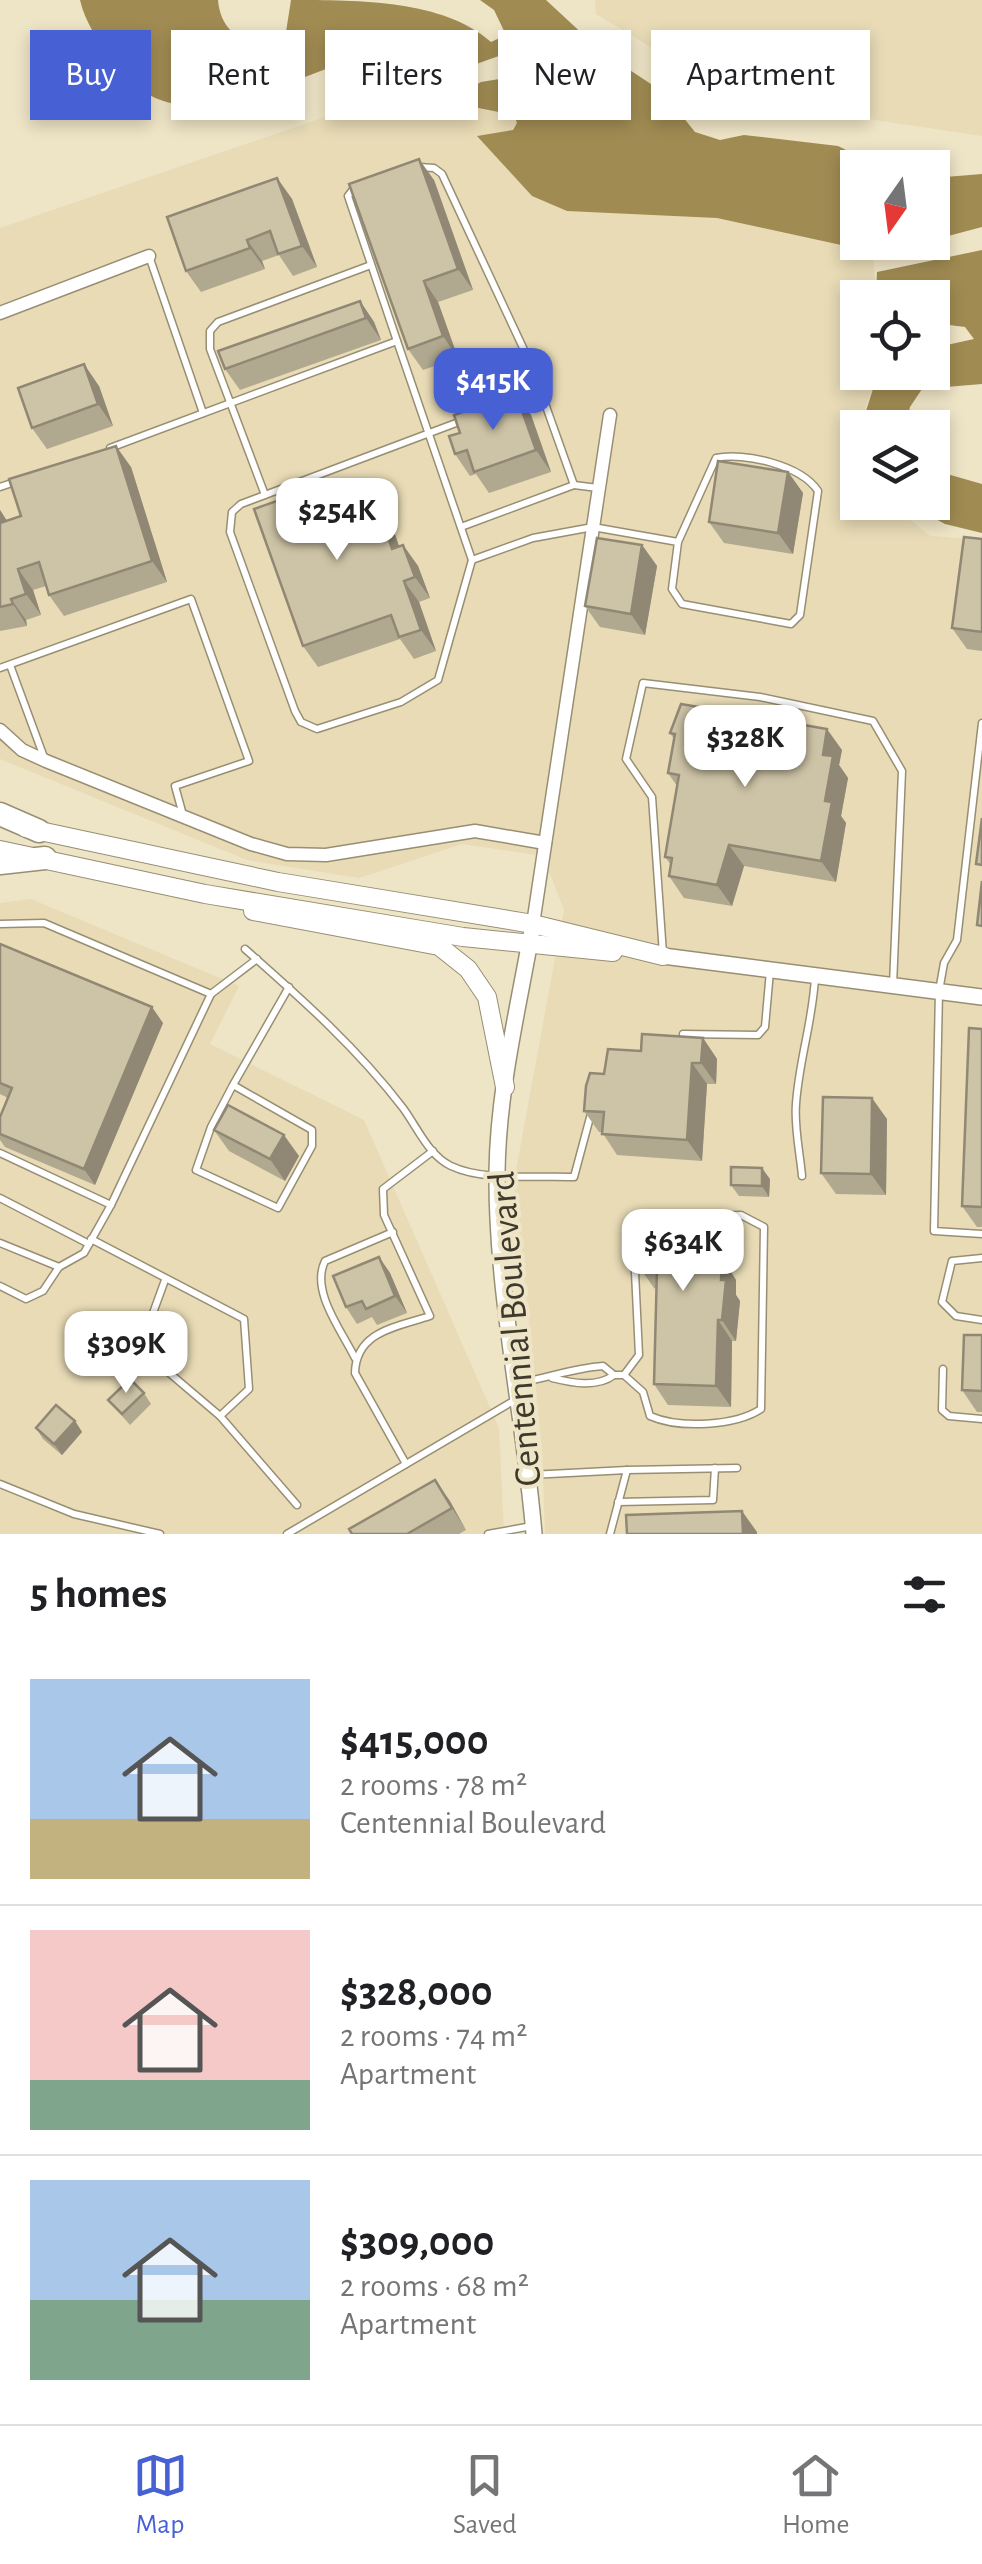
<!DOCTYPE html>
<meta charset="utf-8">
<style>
:root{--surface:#fff;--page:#f2f2f2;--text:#202124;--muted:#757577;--line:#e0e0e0;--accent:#4760d3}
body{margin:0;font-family:"Alegreya Sans",sans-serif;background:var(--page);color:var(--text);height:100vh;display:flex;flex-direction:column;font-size:38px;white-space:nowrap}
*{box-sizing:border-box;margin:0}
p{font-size:32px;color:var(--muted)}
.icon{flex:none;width:55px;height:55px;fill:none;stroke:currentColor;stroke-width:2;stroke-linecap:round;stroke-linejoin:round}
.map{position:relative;height:1534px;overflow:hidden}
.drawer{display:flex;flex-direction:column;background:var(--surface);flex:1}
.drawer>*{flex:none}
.guide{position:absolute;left:30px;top:30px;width:922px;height:90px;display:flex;gap:20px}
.needle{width:65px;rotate:194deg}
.tools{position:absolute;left:840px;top:150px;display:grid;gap:20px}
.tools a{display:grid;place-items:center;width:110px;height:110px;border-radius:0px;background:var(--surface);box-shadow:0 5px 15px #0003;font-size:50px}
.price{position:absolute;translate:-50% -85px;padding:0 22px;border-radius:20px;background:#fff;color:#222;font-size:32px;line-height:65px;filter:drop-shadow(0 2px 5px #0008)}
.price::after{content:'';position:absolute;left:50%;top:60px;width:30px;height:22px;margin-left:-15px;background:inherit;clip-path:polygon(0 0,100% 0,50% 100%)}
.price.active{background:var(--accent);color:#fff}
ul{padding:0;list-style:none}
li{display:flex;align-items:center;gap:30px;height:250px;padding:0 30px}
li+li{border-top:2px solid var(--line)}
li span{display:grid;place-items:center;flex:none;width:280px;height:200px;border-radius:0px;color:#555}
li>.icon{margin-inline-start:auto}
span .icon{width:120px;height:120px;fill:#fffc;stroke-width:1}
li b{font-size:42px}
h2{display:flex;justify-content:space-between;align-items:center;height:120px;padding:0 30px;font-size:42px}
.tag{padding:0 35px;border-radius:0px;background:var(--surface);box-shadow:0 5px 15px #0003;font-size:35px;line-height:90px}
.tag.active{background:var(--accent);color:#fff}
.dock{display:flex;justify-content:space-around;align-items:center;height:140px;border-top:2px solid var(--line);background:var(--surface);font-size:28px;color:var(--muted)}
.dock a{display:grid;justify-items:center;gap:5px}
.dock .active{color:var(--accent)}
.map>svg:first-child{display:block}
</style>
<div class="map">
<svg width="982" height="1534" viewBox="0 0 982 1534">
<rect width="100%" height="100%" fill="#eee4c6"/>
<g fill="#e8dbb6">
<path d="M595 0H982V136L736 99 596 14Z"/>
<path d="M395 93 514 115 517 123 513 130 478 136 662 214 717 218 873 252 876 297 858 298V372L878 373 858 428V502L890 503 930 536 982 540V1534H545L542 1449 514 1181 564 910 549 871 551 857 462 844 359 878 247 860 0 759V228Z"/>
<path d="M31 899 239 986 210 1044 364 1120 499 1428 504 1534H0V903Z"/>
</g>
<g fill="#a08b52">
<path d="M80 0H218C221 38 255 53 286 32L291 0C359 0 444 0 491 42L506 35 494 10 480 0H546L601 51 663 92 695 132 720 140 744 135 838 146 881 167 858 168V242L923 243 873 252 717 218 567 211 532 196 477 136 513 130 517 123 514 115 453 103 460 93 481 82 531 74 576 85 553 60 527 46 395 93 354 74 343 63C265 89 173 146 112 61 99 42 85 22 80 0Z"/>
<path d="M982 174V227L933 240V178Z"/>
<path d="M982 250V384L922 389 910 407 905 427H861L878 373 932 372 933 348 974 339 965 327 933 323 932 298 876 297 877 272Z"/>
<path d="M933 470 982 484V533L945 524 906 503 932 502Z"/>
</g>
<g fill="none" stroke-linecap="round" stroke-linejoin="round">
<g stroke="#988e73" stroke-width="9">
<g id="service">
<path d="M419 167 434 168 442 174 532 367 574 485 461 527"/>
<path d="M354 188 348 196 397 341"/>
<path d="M149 256 203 413"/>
<path d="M514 403 541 393"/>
<path d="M464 420 241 504 232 512 230 532 295 711 301 722 317 729 401 702 438 680 472 560"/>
<path d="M110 448 397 341 472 560 533 538 593 527 678 542 672 589 682 604 791 624 800 615 818 491C801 465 744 452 716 458L678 542"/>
<path d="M574 485 598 488"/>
<path d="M0 487 18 481"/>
<path d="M265 495 210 349V331L218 322 371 265"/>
<path d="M10 665 45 760"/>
<path d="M0 668 191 599 249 761 175 786 183 815"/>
<path d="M982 723 957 940 944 963 939 991 934 1231 982 1234"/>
<path d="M0 924 44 923 211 994"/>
<path d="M245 949C302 999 357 1048 403 1108 417 1127 429 1156 451 1166 485 1182 537 1175 574 1177L592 1110"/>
<path d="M663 954 652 797 626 759 643 683 760 697 873 721 902 771 893 985"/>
<path d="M683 1034 758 1035 765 1027 770 971"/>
<path d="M233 1085 211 1127 196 1170 278 1208 312 1146V1130L233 1085 289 987"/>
<path d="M0 1153 111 1205 211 994 257 959"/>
<path d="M802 1176C800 1153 794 1127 796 1104 799 1060 813 1020 815 977"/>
<path d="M0 1198 89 1244"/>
<path d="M91 1239 244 1319 249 1389 220 1416"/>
<path d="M0 1243 59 1267 84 1253 111 1205"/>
<path d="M982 1258 952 1261 942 1302 956 1316 982 1320"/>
<path d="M165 1280 145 1335 147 1354 220 1416 297 1505"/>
<path d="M0 1286 26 1299 43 1291 59 1267"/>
<path d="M355 1358C342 1331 310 1291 325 1261L393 1232"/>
<path d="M943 1369 942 1410 949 1416 982 1419"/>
<path d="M614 1375H624L643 1392 650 1416C680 1429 735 1426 761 1409L764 1227 741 1215 709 1216"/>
<path d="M624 1375 639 1355 634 1251"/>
<path d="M518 1383C548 1378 573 1368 603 1366L614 1375C597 1388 572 1383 552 1378"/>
<path d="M406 1464 355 1373C356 1331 397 1327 430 1316L384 1215 383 1189 433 1151"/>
<path d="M627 1470 737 1468"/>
<path d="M530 1475 627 1470 610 1534"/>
<path d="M0 1484 74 1514 160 1534"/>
<path d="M618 1502 713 1500 715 1468"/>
<path d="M287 1534 515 1400"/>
<path d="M488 1534 532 1526"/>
</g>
</g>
<g stroke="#988e73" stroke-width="15">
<g id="minor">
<path d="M0 313 149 256"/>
<path d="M0 730 22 750 46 761 251 844 287 854 326 855 475 831 545 843"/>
<path d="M533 924 610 415"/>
</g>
</g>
<g stroke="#988e73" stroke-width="18">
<g id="tertiary">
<path d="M533 924C519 1005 498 1089 497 1172 496 1293 524 1413 534 1534"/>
<path d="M663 956 982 997"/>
</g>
</g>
<g stroke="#988e73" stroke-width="20">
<g id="secondary">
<path d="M26 828 278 882 533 924 663 956"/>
<path d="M0 850 205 894 463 937 613 952"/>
<path d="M253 911 439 946 468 969 487 997 505 1087"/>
</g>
</g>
<g stroke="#988e73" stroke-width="25">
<g id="motorway">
<path d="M0 814 39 831"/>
<path d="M0 863 45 858"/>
</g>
</g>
<use href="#service" stroke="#fff" stroke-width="6"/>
<use href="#minor" stroke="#fff" stroke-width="12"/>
<use href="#tertiary" stroke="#fff" stroke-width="15"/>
<use href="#secondary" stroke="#fff" stroke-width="18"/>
<use href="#motorway" stroke="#fff" stroke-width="22"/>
</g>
<g fill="#b0a88f">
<path d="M277 178 292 199 317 267 293 276 279 255 262 261 265 269 201 292 186 271Z"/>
<path d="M434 180 473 290 438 302 458 358 423 370 408 349Z"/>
<path d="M360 301 374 322 381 340 240 390 225 369Z"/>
<path d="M99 386 113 426 47 449 32 428Z"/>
<path d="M516 394 531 415 551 472 489 493 476 474 470 476 455 454 460 433Z"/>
<path d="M131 467 167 582 64 616 49 595 46 586 33 590 41 615 26 620 27 626 0 631V510L7 521 21 516Z"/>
<path d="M788 472 803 493 793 554 724 543 709 522Z"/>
<path d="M336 480 350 500 388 514 399 546 403 545 418 566 430 598 419 602 436 651 414 659 400 639 318 667 303 646Z"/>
<path d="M982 539V651L967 649 952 628Z"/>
<path d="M642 545 657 566 645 635 600 627 585 606Z"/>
<path d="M670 733 842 750 839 765 848 778 841 816 846 823 836 882 744 866 732 906 684 898 669 876 671 865 665 857 677 786 668 773 674 739Z"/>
<path d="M0 944 163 1023 95 1185 5 1147 0 1140V1117L8 1098 0 1094Z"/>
<path d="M982 1029V1227H977L962 1206Z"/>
<path d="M703 1038 717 1059 716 1084H707L702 1161 617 1155 602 1132H599L584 1111 604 1074 641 1051Z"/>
<path d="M887 1119 886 1195 836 1194 821 1173Z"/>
<path d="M214 1130 299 1156 285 1181 229 1151Z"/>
<path d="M770 1179 769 1197 739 1196 731 1185Z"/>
<path d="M715 1214 730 1236 729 1269 736 1280V1295L740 1301 736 1341H732L731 1407 668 1405 654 1384 656 1289 654 1288 627 1249 639 1233Z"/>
<path d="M379 1257 390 1273 407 1313 377 1325 372 1317 357 1324 346 1307Z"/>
<path d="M982 1335V1412H977L962 1390Z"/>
<path d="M144 1393 151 1404 130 1425 108 1400Z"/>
<path d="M75 1421 82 1432 62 1455 43 1439 36 1428Z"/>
<path d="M435 1480 466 1530 459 1534H352Z"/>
</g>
<g fill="#908874">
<path d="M419 159 434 180 473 290 458 269Z"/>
<path d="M277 178 292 199 317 267 302 246Z"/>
<path d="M247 240 262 261 265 269 250 248Z"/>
<path d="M424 281 438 302 458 358 443 336Z"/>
<path d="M360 301 374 322 381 340 366 318Z"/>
<path d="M84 364 99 386 113 426 98 404Z"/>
<path d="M516 394 531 415 551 472 536 450Z"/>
<path d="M116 446 131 467 167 582 152 561Z"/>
<path d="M788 472 803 493 793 554 778 533Z"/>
<path d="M336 480 351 501 344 503Z"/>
<path d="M373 493 388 514 407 570 392 549Z"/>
<path d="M0 510 7 521 0 523Z"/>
<path d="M403 545 418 566 430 598 415 577Z"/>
<path d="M642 545 657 566 645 635 631 614Z"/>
<path d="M18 569 33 590 41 615 26 594Z"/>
<path d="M404 581 419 602 436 651 421 630Z"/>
<path d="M11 599 26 620 27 626 13 604Z"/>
<path d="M827 729 842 750 839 765 848 778 841 816 846 823 836 882 821 861 825 801 823 755Z"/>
<path d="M729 845 744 866 732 906 717 885Z"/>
<path d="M152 1007 163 1023 95 1185 84 1169Z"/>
<path d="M703 1038 717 1059 716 1084 701 1063Z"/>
<path d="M692 1063 707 1084 702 1161 687 1140Z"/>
<path d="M872 1098 887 1119 886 1195 871 1174Z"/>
<path d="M284 1135 299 1156 285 1181 270 1159Z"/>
<path d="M762 1168 770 1179 769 1197 762 1186Z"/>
<path d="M715 1214 730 1236 729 1269 736 1280V1295L740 1301 736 1341 722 1320 721 1280 714 1258Z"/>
<path d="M379 1257 390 1273 407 1313 395 1296Z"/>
<path d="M718 1320 732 1341 731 1407 716 1386Z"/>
<path d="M75 1421 82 1432 62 1455 54 1444Z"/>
<path d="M435 1480 450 1501 466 1530 452 1508Z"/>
<path d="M742 1511 757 1532V1534H743Z"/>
</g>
<g fill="#cdc3a6" stroke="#908874" stroke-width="2.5">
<path d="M419 159 458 269 424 281 443 336 408 349 349 184Z"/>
<path d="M277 178 302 246 278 254 270 231 247 240 250 248 186 271 167 217Z"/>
<path d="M360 301 366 318 225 369 218 351Z"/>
<path d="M84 364 98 404 32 428 18 388Z"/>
<path d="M516 394 536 450 474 472 467 450 455 454 449 436 460 433 454 415Z"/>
<path d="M116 446 152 561 49 595 39 562 18 569 26 594 11 599 13 604 0 607V523L21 516 9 479Z"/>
<path d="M718 461 788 472 778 533 709 522Z"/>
<path d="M336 480 344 503 373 493 392 549 403 545 415 577 404 581 421 630 399 637 391 615 303 646 254 509Z"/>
<path d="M964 537 982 539V632L952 628Z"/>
<path d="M597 538 642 545 631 614 585 606Z"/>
<path d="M681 704 827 729 823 755 833 756 825 801 832 802 821 861 729 845 717 885 669 876 672 858 665 857 679 775 668 773 675 734 670 733Z"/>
<path d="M982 818V865L976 864Z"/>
<path d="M982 881V926L977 925Z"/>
<path d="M0 944 152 1007 84 1169 0 1134V1117L12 1088 0 1083Z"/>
<path d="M969 1028 982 1029V1207L962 1206Z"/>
<path d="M642 1034 703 1038 701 1063H692L687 1140 602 1134 604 1112 584 1111 586 1086 590 1073 604 1074 608 1049 641 1051Z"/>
<path d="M823 1097 872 1098 871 1174 821 1173Z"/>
<path d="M228 1105 284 1135 270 1159 214 1130Z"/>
<path d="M731 1167 762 1168V1186L731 1185Z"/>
<path d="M640 1212 715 1214 714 1258H722L721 1280H726L722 1320H718L716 1386 654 1384 657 1268 639 1267 640 1250 627 1249 626 1233H639Z"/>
<path d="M379 1257 395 1296 366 1309 362 1301 346 1307 333 1276Z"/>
<path d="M964 1335H982V1391L962 1390Z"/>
<path d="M130 1379 144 1393 122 1414 108 1400Z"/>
<path d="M56 1405 75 1421 54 1444 36 1428Z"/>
<path d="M435 1480 452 1508 407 1534H352L349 1529Z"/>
<path d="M742 1511 743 1534H627L626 1515Z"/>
</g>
<g text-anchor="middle" stroke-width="8" stroke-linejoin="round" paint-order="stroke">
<g font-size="38" fill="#3d392d" stroke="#eee4c6">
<text transform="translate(514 1329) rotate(-95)" y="13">Centennial Boulevard</text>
</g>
</g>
</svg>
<div class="tools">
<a><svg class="needle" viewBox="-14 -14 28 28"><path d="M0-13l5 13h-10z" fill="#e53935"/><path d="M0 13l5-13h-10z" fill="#757577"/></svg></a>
<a><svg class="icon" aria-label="locate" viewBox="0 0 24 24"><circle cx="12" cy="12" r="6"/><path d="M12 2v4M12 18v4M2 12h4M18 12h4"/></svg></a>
<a><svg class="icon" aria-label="layers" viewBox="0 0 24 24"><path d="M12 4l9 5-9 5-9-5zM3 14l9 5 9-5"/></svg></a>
</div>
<b class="price active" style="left:493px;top:433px">$415K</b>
<b class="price" style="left:337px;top:563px">$254K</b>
<b class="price" style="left:745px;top:790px">$328K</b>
<b class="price" style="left:683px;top:1294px">$634K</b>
<b class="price" style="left:126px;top:1396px">$309K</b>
<div class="guide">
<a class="tag active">Buy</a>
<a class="tag">Rent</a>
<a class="tag">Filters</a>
<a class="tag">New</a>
<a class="tag">Apartment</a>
</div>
</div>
<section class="drawer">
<h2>5 homes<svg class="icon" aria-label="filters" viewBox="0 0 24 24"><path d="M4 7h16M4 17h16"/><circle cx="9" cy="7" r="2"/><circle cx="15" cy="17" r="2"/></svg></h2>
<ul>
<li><span style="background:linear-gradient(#a9c7e8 70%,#c2b280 0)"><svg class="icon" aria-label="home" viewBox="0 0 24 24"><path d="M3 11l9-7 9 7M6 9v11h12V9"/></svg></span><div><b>$415,000</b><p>2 rooms · 78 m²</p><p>Centennial Boulevard</p></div></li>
<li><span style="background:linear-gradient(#f6c9c9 75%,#7fa58c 0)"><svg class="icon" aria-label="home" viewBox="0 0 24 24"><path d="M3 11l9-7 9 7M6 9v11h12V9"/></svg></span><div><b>$328,000</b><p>2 rooms · 74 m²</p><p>Apartment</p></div></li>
<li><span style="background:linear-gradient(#a9c7e8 60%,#7fa58c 0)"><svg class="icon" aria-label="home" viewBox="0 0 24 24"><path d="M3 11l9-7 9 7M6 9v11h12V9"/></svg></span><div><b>$309,000</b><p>2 rooms · 68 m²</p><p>Apartment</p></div></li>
</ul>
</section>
<nav class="dock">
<a class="active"><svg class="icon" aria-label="map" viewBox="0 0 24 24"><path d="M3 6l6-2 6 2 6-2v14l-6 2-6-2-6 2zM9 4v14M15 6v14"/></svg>Map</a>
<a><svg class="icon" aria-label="saved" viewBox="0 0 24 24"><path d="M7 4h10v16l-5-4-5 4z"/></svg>Saved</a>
<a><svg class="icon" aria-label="home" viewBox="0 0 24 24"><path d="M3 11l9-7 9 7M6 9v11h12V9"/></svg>Home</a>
</nav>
